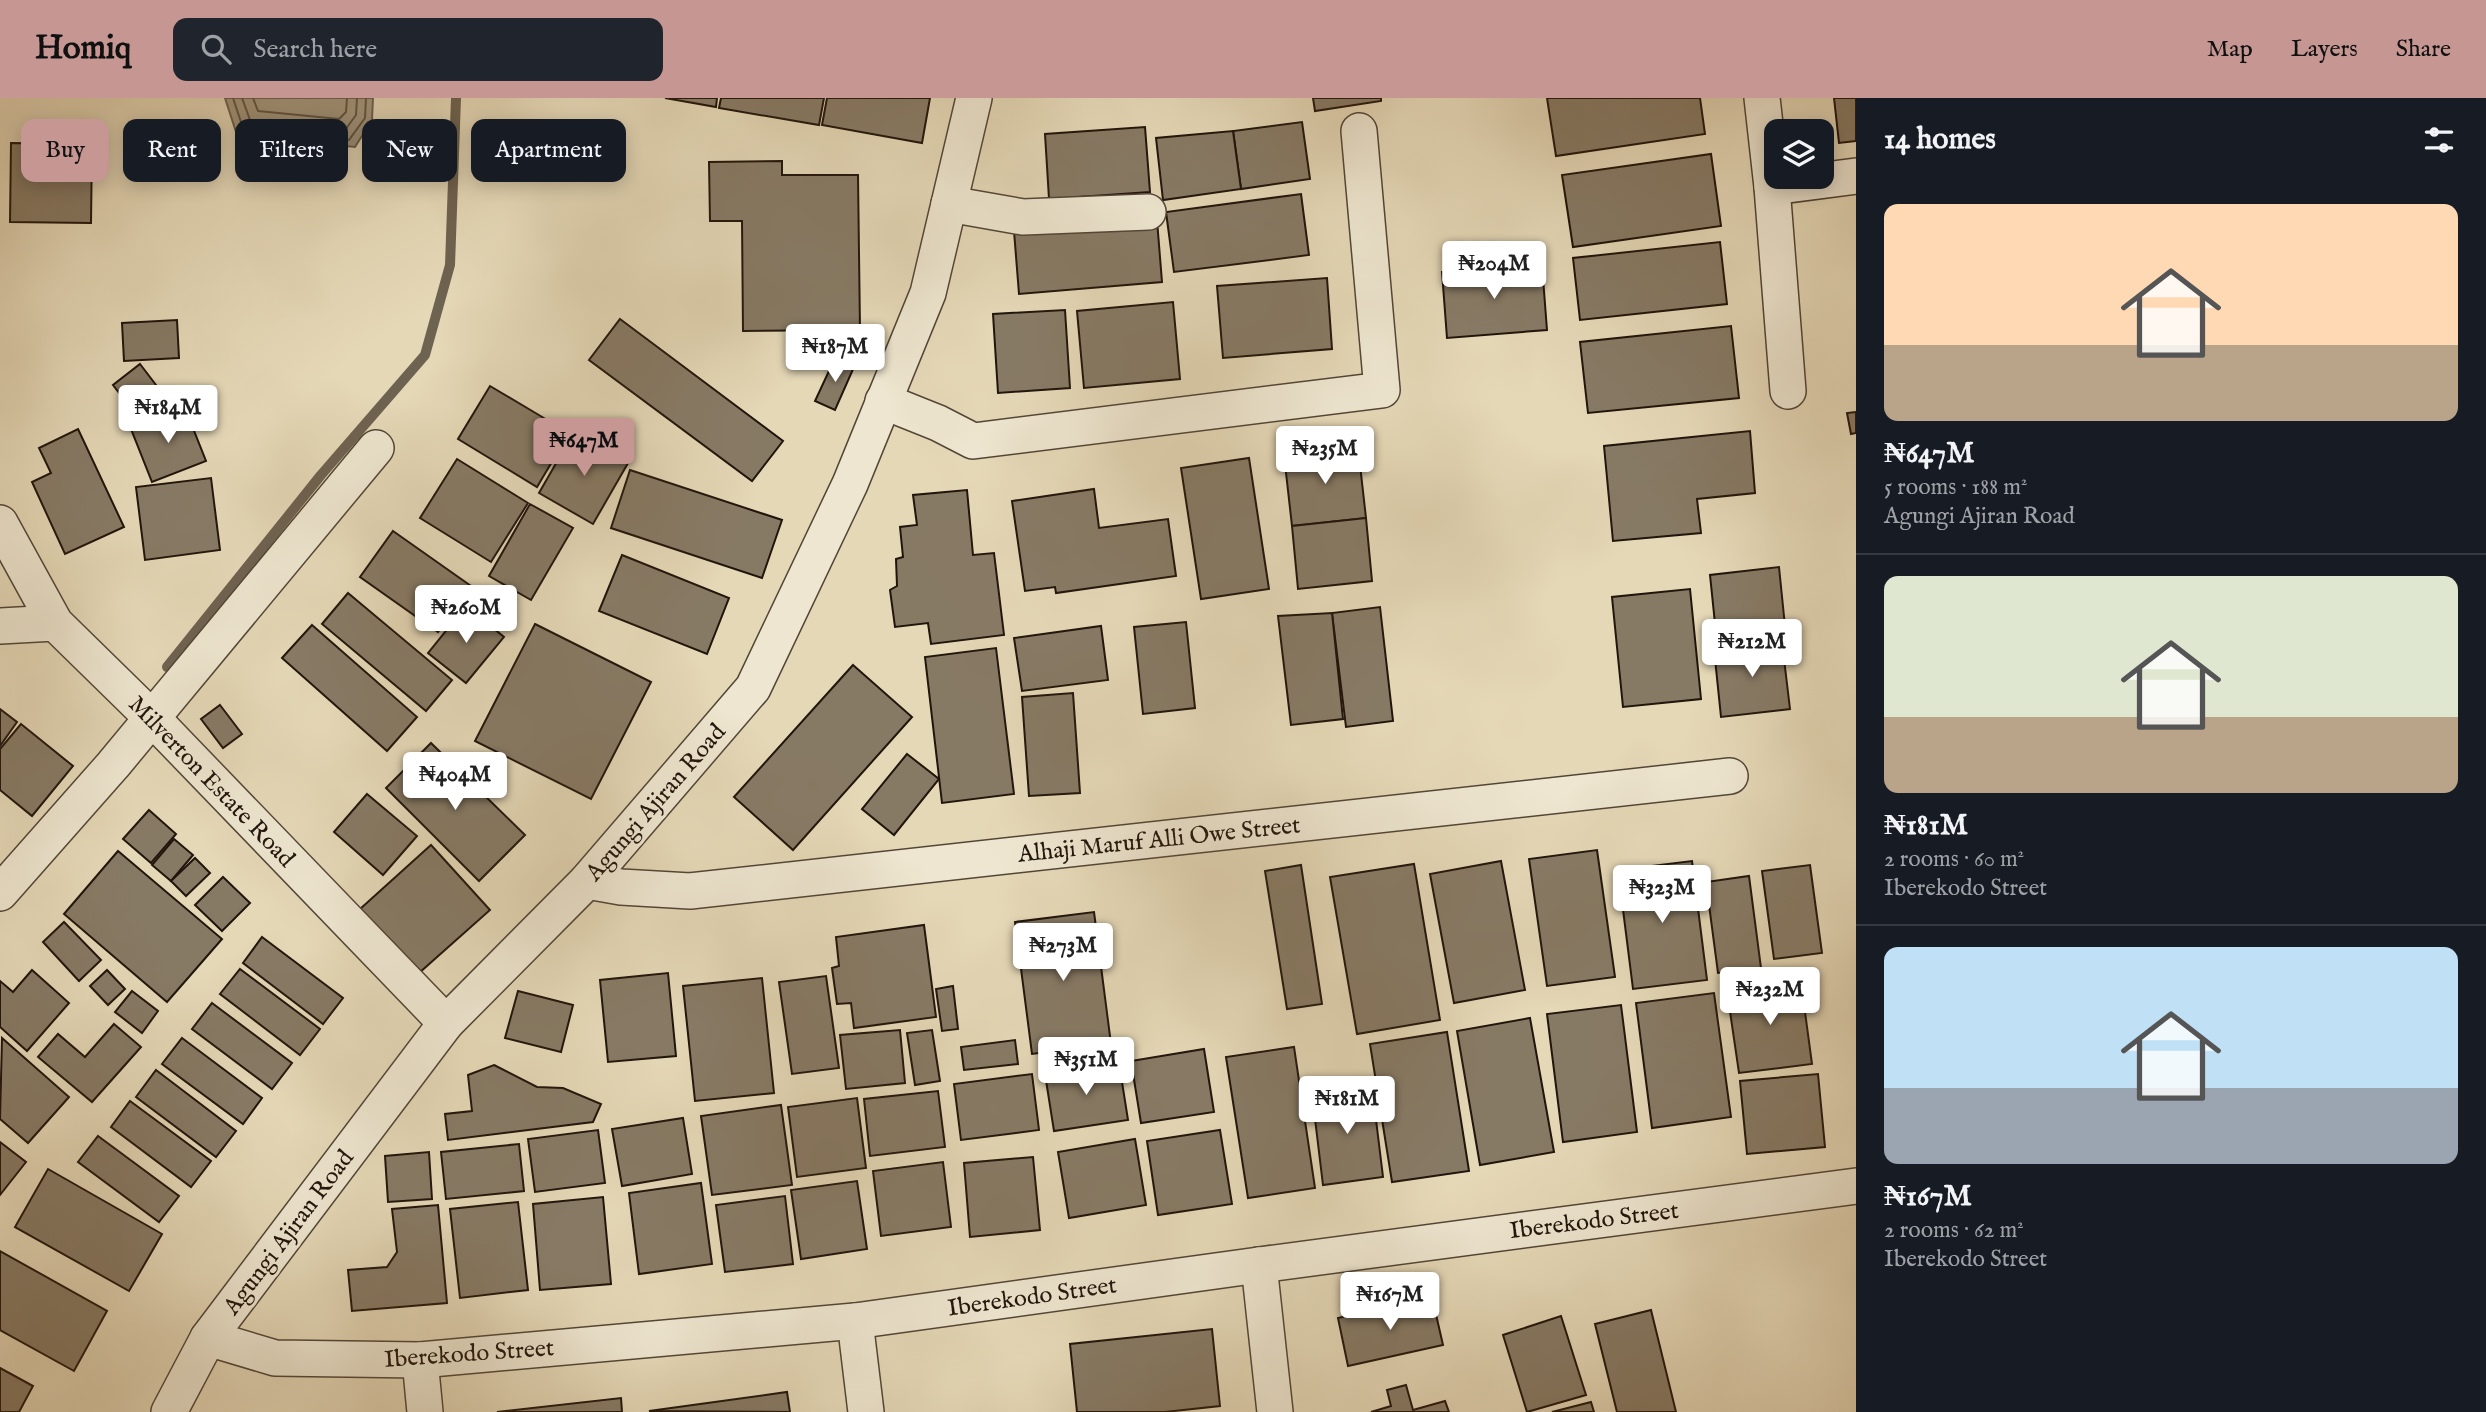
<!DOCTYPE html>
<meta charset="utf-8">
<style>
:root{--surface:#171b24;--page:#20242c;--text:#f1f3f6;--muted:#9ea1a6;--line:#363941;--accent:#c59692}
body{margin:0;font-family:"IM FELL English",serif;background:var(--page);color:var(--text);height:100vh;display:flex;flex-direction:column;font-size:26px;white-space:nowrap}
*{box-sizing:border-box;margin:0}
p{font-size:23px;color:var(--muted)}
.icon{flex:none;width:38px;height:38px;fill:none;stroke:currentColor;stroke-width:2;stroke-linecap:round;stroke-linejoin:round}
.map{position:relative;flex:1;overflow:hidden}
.side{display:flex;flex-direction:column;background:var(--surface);width:630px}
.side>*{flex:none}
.top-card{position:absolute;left:21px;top:21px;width:665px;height:63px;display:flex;gap:14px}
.fabs{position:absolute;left:1764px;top:21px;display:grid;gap:14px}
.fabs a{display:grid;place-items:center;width:70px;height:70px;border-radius:14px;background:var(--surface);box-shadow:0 4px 18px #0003;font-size:35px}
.price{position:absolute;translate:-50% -60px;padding:0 16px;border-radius:7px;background:#fff;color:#222;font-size:23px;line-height:46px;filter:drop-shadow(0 2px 4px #0008)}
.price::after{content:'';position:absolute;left:50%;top:42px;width:21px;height:16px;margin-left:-10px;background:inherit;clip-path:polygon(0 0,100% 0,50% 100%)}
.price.on{background:var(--accent);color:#111}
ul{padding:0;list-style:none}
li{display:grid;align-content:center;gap:14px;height:371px;padding:0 28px}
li+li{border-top:2px solid var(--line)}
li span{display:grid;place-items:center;height:217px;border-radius:14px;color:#555}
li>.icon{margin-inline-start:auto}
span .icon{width:126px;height:126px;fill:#fffc;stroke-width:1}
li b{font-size:30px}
h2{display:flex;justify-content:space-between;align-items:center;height:84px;padding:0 28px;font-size:30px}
.chip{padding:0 24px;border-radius:14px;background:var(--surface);box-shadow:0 4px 18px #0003;font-size:24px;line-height:63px}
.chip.on{background:var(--accent);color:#111}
header{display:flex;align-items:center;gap:42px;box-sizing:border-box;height:98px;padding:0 35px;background:var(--accent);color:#111}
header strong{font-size:33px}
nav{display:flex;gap:38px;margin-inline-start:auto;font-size:24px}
.search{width:490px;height:63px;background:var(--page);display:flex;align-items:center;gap:18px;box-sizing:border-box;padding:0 24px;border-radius:14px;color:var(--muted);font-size:26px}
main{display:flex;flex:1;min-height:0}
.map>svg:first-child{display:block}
</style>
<header>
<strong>Homiq</strong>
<div class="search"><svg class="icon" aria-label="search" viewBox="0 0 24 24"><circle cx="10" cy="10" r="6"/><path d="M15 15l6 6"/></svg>Search here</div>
<nav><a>Map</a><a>Layers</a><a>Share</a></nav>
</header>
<main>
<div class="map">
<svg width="1856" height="1314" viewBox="0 0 1856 1314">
<rect width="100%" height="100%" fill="#e5d8b7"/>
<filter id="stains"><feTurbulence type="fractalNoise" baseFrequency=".00286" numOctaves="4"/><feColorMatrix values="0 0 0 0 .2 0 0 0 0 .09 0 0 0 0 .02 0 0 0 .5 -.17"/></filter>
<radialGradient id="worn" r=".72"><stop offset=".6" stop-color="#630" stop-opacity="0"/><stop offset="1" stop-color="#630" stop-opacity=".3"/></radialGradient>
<path fill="#a2967d" stroke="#6e6250" stroke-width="2" d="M225 0H373L372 22 355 49 237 37Z"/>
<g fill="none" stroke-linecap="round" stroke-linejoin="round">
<g stroke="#625644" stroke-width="2">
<path d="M233 0 243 30 349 42 365 20 366 0"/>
<path d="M242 0 250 22 345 32 356 17 357 0"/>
<path d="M253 0 258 13 339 21 346 14 347 0"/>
</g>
<path stroke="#6e6250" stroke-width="10" d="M167 569 321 377 425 257 450 167 456 0"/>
</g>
<g fill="#877a65" stroke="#21150c" stroke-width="2">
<path d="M665 0H717L716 9Z"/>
<path d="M721 0H824L819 27 719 10Z"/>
<path d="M827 0H930L922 45 822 27Z"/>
<path d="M1313 0H1381V3L1315 13Z"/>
<path d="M1547 0H1700L1705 36 1556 58Z"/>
<path d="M1834 0H1856V43L1839 45Z"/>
<path d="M1302 24 1310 81 1241 91 1233 33Z"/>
<path d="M1145 29 1150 94 1049 101 1045 36Z"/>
<path d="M1233 33 1241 91 1163 102 1156 40Z"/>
<path d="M11 45 92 46 91 125 10 124Z"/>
<path d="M1711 56 1721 128 1573 149 1562 77Z"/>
<path d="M782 63V77H858L860 232 743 233 742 123H710L709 64Z"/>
<path d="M1301 96 1309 157 1174 174 1166 114Z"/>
<path d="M1157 122 1162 184 1019 196 1014 133Z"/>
<path d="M1720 144 1727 206 1580 222 1573 160Z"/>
<path d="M1542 167 1547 232 1447 240 1442 174Z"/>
<path d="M1327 180 1332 251 1223 260 1217 188Z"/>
<path d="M1173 204 1180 281 1084 290 1077 213Z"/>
<path d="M1065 212 1070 290 998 295 993 216Z"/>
<path d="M620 221 783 343 752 383 589 262Z"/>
<path d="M177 222 179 260 124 263 122 225Z"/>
<path d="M1731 228 1739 300 1588 315 1580 244Z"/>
<path d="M835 260 854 269 835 312 815 303Z"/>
<path d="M140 266 169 304 142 325 113 287Z"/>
<path d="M490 288 569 335 537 389 458 341Z"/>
<path d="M185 310 206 363 152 384 131 331Z"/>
<path d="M1856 314V335L1851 336 1847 315Z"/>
<path d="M78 331 124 429 65 456 32 384 51 375 39 350Z"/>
<path d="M1750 333 1755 395 1697 401 1701 435 1613 443 1604 348Z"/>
<path d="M574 334 628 365 593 426 539 395Z"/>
<path d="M1358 349 1366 420 1292 428 1284 357Z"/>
<path d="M1249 360 1269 491 1201 501 1181 370Z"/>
<path d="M457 361 528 405 491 464 420 420Z"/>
<path d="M630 372 782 422 762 480 611 430Z"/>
<path d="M211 380 220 452 145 462 136 389Z"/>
<path d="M1094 391 1099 430 1168 421 1176 478 1056 495 1055 489 1025 493 1012 403Z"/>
<path d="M967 392 973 457 994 455 1004 537 931 546 928 525 895 529 890 492 897 488 896 461 903 459 900 429 917 427 913 397Z"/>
<path d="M530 406 573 430 531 502 489 478Z"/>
<path d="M1366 420 1372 483 1298 491 1292 428Z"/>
<path d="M393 433 471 488 438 534 360 479Z"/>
<path d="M622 457 729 500 707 556 599 513Z"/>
<path d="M1779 469 1786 538 1717 545 1710 477Z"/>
<path d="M1690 491 1701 601 1623 609 1612 499Z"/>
<path d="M348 495 452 582 426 613 322 526Z"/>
<path d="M466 508 504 539 466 585 428 555Z"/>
<path d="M1380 509 1393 623 1346 629 1332 515Z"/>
<path d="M1332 515 1343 621 1291 627 1278 518Z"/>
<path d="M1186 524 1195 610 1143 616 1134 529Z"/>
<path d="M535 526 651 584 591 701 475 643Z"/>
<path d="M312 527 417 619 387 653 282 560Z"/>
<path d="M1101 528 1108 582 1022 593 1014 540Z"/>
<path d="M1782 544 1790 611 1721 619 1714 551Z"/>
<path d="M996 550 1014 696 942 705 925 559Z"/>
<path d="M853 567 912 619 793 752 734 699Z"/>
<path d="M1073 595 1080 695 1029 698 1022 599Z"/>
<path d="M220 607 242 636 223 650 201 621Z"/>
<path d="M0 611 17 624 0 648Z"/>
<path d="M21 626 73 668 32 718 0 692V651Z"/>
<path d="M431 645 525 737 479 783 386 690Z"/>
<path d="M907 656 939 681 894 737 862 711Z"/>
<path d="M367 696 417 738 383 777 334 734Z"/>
<path d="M149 712 176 736 151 765 123 741Z"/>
<path d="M174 741 193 757 171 783 152 767Z"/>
<path d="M431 747 490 812 419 875 360 811Z"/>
<path d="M1597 752 1615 879 1547 888 1529 761Z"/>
<path d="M118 753 222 841 167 904 64 816Z"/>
<path d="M195 760 210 775 186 798 171 783Z"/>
<path d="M1501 763 1525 892 1454 905 1430 776Z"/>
<path d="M1692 763 1707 882 1633 891 1618 772Z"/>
<path d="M1414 766 1440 922 1357 936 1330 779Z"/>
<path d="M1301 767 1322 906 1287 911 1265 773Z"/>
<path d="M1810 767 1822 855 1774 861 1762 773Z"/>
<path d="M1749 778 1761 870 1718 875 1706 784Z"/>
<path d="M223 779 250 805 222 833 195 807Z"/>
<path d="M1094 814 1111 946 1032 956 1015 824Z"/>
<path d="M64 824 101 862 79 883 43 844Z"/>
<path d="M924 827 936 919 854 930 851 905 837 906 832 870 839 868 836 839Z"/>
<path d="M262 839 343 900 323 926 243 865Z"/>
<path d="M240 871 320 931 300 957 220 896Z"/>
<path d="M32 872 69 905 27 953 0 929V883L13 894Z"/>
<path d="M107 872 125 891 108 907 90 888Z"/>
<path d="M668 875 676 958 608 964 600 882Z"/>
<path d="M826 878 839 970 792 976 779 884Z"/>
<path d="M762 880 774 995 695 1003 683 888Z"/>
<path d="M1801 884 1812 966 1739 975 1727 893Z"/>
<path d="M953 888 958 931 942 933 936 891Z"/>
<path d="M132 893 158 913 142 935 115 914Z"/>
<path d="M518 893 573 907 561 954 505 940Z"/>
<path d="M1714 895 1731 1019 1652 1030 1636 905Z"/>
<path d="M212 905 292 965 272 991 192 931Z"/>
<path d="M1621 907 1637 1034 1563 1044 1547 916Z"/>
<path d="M1530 920 1554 1054 1480 1067 1457 933Z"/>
<path d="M114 926 141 949 92 1004 38 959 58 936 85 959Z"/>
<path d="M900 932 905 985 846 991 840 937Z"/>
<path d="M932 932 940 983 915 987 907 935Z"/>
<path d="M1447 934 1469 1073 1392 1084 1370 946Z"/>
<path d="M2 940 69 999 28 1045 0 1021Z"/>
<path d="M182 940 262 1000 243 1026 162 966Z"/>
<path d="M1015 942 1018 966 964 972 961 949Z"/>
<path d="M1294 949 1315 1090 1248 1100 1226 959Z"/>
<path d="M1204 951 1214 1014 1141 1025 1131 963Z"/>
<path d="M1119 965 1128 1022 1054 1033 1045 976Z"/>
<path d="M494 967 537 989 563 990 601 1006 593 1024 448 1042 445 1016 472 1013 468 977Z"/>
<path d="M156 972 236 1033 216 1059 136 999Z"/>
<path d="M1032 976 1039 1032 961 1042 954 986Z"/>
<path d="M1818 976 1825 1049 1747 1056 1740 983Z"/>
<path d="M1372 989 1383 1079 1323 1087 1312 996Z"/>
<path d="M938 993 945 1049 870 1058 864 1001Z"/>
<path d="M857 1000 866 1070 797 1079 788 1009Z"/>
<path d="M130 1003 211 1063 191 1089 111 1029Z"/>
<path d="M781 1007 792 1087 712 1097 701 1018Z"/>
<path d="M683 1020 692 1076 622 1088 612 1031Z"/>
<path d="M598 1032 605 1085 535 1094 528 1041Z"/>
<path d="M1220 1032 1232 1106 1158 1117 1147 1043Z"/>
<path d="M98 1038 179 1098 159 1124 78 1064Z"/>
<path d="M1135 1041 1146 1107 1069 1120 1058 1054Z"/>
<path d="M0 1044 26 1064 0 1097Z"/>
<path d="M519 1046 524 1093 446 1101 441 1054Z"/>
<path d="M429 1054 432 1101 388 1104 385 1058Z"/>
<path d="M1033 1059 1040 1132 970 1139 964 1065Z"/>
<path d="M943 1064 951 1129 881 1138 873 1073Z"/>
<path d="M48 1071 162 1136 129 1193 15 1129Z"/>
<path d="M857 1083 867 1151 801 1161 791 1092Z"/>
<path d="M701 1085 712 1166 639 1176 629 1095Z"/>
<path d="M785 1098 793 1166 725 1174 716 1107Z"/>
<path d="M603 1099 611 1186 540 1192 533 1106Z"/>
<path d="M518 1104 528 1192 460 1200 450 1111Z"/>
<path d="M438 1107 447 1205 352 1213 348 1172 387 1169 397 1154 392 1111Z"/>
<path d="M0 1153 107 1213 74 1273 0 1232Z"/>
<path d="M1432 1199 1443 1247 1348 1268 1338 1220Z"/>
<path d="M1651 1212 1676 1314H1617L1595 1226Z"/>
<path d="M1561 1218 1586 1297 1527 1314 1503 1237Z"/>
<path d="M1212 1231 1220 1308 1165 1314H1077L1070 1246Z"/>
<path d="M0 1270 33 1288 19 1314H0Z"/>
<path d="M1406 1287 1413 1312 1445 1303 1449 1314H1371L1391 1308 1387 1292Z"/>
<path d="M787 1294 790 1314 649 1313Z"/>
<path d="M621 1300 622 1314H497Z"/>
<path d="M1591 1304 1594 1314H1552Z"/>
</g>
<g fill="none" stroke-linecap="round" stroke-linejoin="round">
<g stroke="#524637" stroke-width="38">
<g id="minor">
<path d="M1762 0 1772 89 1856 78"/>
<path d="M1772 89 1788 293"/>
<path d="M949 106 1023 119 1148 114"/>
<path d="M883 303 938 325 973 343 1382 292 1359 33"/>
<path d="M0 425 55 525 152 620 446 925"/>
<path d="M0 528 55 525"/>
<path d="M587 783 621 789 690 793 1730 678"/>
<path d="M0 795 113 667 376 350"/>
<path d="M1259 1167 1275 1314"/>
<path d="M855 1223 866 1314"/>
<path d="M208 1240 275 1260 420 1262 855 1223 1259 1167 1856 1088"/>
<path d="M420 1262 425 1314"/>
<path d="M169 1314 208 1240 446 925 587 783 753 590 850 386 928 195 974 0"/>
</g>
</g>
<use href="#minor" stroke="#eee6d0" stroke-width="35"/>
</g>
<g text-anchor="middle" stroke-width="6" stroke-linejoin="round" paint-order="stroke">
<g font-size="24" fill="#21150c" stroke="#eee6d0">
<text transform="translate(212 683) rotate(46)" y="8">Milverton Estate Road</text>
<text transform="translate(655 704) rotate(-49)" y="8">Agungi Ajiran Road</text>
<text transform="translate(1159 741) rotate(-6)" y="8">Alhaji Maruf Alli Owe Street</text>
<text transform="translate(1594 1122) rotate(-7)" y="8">Iberekodo Street</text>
<text transform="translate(288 1134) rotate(-53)" y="8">Agungi Ajiran Road</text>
<text transform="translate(1032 1198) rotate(-8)" y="8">Iberekodo Street</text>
<text transform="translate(469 1255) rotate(-4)" y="8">Iberekodo Street</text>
</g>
</g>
<rect width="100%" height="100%" filter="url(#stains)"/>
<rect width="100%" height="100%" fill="url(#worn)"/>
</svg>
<div class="fabs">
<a><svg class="icon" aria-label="layers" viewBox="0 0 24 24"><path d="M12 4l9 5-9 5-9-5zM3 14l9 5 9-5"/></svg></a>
</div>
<b class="price" style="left:1494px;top:203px">₦204M</b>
<b class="price" style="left:835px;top:286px">₦187M</b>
<b class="price" style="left:168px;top:347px">₦184M</b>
<b class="price on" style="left:584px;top:380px">₦647M</b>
<b class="price" style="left:1325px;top:388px">₦235M</b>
<b class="price" style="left:466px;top:547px">₦260M</b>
<b class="price" style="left:1752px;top:581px">₦212M</b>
<b class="price" style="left:455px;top:714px">₦404M</b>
<b class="price" style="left:1662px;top:827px">₦323M</b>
<b class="price" style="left:1063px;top:885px">₦273M</b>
<b class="price" style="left:1770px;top:929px">₦232M</b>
<b class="price" style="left:1086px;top:999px">₦351M</b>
<b class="price" style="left:1347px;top:1038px">₦181M</b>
<b class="price" style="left:1390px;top:1234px">₦167M</b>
<div class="top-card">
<a class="chip on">Buy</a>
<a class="chip">Rent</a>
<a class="chip">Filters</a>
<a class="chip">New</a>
<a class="chip">Apartment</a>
</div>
</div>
<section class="side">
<h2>14 homes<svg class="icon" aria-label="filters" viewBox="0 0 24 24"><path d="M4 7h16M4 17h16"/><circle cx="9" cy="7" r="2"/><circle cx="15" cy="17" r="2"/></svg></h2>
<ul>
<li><span style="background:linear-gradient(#ffd9b3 65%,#b9a48a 0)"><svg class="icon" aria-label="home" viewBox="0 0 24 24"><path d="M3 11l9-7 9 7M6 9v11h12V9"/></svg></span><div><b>₦647M</b><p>5 rooms · 188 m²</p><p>Agungi Ajiran Road</p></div></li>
<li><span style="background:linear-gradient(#dfe7d0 65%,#b9a48a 0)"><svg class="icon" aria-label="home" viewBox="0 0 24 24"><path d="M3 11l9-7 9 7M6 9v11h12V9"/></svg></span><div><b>₦181M</b><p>2 rooms · 60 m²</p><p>Iberekodo Street</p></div></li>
<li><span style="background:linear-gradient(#bfe0f5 65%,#9aa5b1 0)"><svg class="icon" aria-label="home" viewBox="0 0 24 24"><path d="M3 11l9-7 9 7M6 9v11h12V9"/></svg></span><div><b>₦167M</b><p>2 rooms · 62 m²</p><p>Iberekodo Street</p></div></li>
</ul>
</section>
</main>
